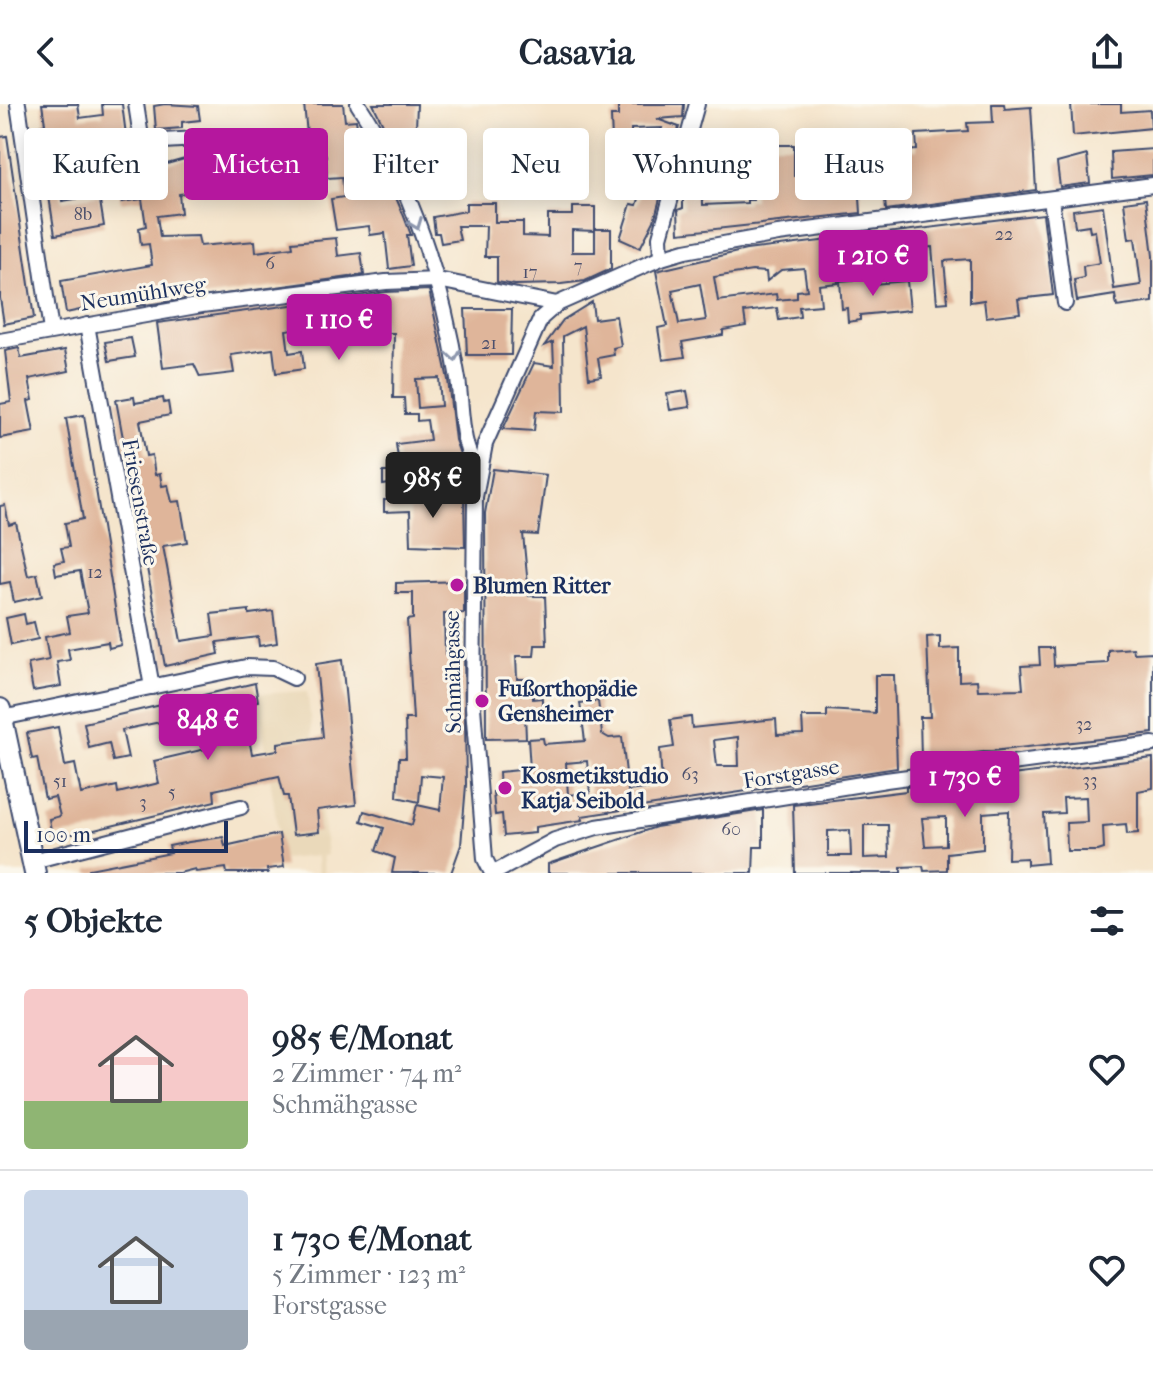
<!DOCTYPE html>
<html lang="de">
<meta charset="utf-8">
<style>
:root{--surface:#fff;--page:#f2f2f3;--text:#1f2937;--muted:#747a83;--line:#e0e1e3;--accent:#b5179e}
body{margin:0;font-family:"IM FELL French Canon",serif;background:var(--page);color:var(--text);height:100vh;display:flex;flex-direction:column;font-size:30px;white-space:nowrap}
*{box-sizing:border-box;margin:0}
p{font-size:26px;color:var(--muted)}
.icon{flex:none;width:44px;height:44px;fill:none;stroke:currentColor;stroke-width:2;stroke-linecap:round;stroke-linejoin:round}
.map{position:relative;height:769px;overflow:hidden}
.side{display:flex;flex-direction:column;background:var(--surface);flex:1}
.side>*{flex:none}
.top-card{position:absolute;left:24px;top:24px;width:1106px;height:72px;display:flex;gap:16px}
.scale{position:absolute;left:24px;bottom:20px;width:204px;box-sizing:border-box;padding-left:8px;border:4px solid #1b2f5e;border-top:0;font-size:22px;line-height:28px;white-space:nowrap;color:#1b2f5e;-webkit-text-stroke:6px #fbf7ec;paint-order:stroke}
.price{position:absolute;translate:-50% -68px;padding:0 18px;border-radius:8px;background:var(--accent);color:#fff;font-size:26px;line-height:52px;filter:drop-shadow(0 2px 4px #0008)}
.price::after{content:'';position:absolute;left:50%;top:48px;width:24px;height:18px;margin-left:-12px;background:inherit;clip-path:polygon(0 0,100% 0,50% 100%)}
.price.active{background:#222;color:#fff}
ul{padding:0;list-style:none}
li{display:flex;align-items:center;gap:24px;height:200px;padding:0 24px}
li+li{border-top:2px solid var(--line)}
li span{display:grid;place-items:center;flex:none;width:224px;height:160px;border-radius:8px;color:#555}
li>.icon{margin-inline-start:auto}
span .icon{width:96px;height:96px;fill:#fffc;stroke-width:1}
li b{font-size:34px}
h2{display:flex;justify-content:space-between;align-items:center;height:96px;padding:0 24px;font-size:34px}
.pill{padding:0 28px;border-radius:8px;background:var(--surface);box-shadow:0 4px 20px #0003;font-size:28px;line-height:72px}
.pill.active{background:var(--accent);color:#fff}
header{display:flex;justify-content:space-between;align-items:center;height:104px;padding:0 24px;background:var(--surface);font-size:36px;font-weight:700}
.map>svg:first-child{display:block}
</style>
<header><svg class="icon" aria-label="back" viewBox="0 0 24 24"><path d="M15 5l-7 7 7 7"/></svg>Casavia<svg class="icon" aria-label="share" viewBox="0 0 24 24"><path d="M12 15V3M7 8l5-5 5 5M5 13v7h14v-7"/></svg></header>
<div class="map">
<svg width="1153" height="769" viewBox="0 0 1153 769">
<rect width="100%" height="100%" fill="#fbf7ec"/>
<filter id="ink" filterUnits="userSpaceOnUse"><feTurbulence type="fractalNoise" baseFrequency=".0125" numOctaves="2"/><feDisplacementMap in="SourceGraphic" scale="16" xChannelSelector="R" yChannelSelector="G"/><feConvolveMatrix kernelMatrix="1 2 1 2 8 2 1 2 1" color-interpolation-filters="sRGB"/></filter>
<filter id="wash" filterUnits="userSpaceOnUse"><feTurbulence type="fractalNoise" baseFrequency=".006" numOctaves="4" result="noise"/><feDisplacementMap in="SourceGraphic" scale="32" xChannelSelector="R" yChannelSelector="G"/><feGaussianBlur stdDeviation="1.8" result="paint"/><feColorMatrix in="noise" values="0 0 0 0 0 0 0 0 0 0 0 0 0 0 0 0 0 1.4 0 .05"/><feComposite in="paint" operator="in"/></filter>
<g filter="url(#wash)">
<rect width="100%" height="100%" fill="#f5e5cc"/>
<path fill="#ead9ba" d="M307 587 327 751 322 752 324 769H318L317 752 282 755 258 590Z"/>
<g id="blocks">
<g fill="#dfb59a" fill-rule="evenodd">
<path d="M42 0H78L80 14 103 11 102 0H122L131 70 199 51 204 86 179 90 181 109 157 112 160 133 198 132 200 142 255 137 256 148 293 143 292 138 336 134 338 152 361 149 364 171 137 202 136 194 66 209 61 177 152 161 149 140 141 141 139 124 146 122 142 95 121 98 116 63 103 65 99 41 59 48 56 56 62 97 99 91 104 122 55 131 38 21 45 20Z"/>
<path d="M165 0 198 2 200 16 182 18V24L156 26 154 2Z"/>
<path d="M304 0H343L345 17 356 16 359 35 368 36 374 47 376 67 384 66 403 110 411 131H407L411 162 389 165 385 129 370 131 369 122 336 126 331 95 344 93 342 73 327 74 326 51 318 52 317 39 308 40Z"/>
<path d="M373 0H417L416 24 435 23 436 39H429V59H459V70L408 71Z"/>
<path d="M618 0H684L683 13 657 15 679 23 654 117 640 144 620 135 631 100 637 101 645 76 635 74 639 62 649 65 662 24 631 25V63L613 62 611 12H618Z"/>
<path d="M992 0H1004L1005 5 1031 3 1036 86 886 106 881 57 903 56V47L917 46 916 30 968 27 967 19 993 18Z"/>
<path d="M1071 0H1121V8L1150 6 1151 24 1073 32Z"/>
<path d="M700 27 715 31 709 51 736 58V48H766V41H794V72H817V43H880L881 64H858L861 109 679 129 678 106 683 104V87ZM702 63 753 69 754 96H747V99L703 101Z"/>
<path d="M7 32 34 214 4 220 0 194V33Z"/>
<path d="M1153 45V71L1112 75 1111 48Z"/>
<path d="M1087 51 1090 79 1060 83 1057 59Z"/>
<path d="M1146 95 1153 152V198L1117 203 1115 191 1077 197 1074 176 1084 174 1083 162 1100 159 1095 127 1090 128 1089 121 1075 123 1073 106 1103 102 1114 185 1141 181 1135 134 1129 135 1124 98Z"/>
<path d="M466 99H495V118H523V132L548 133V111H573V103H595V125H611V165L585 177 561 180 515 181 497 178V153H485L486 122H457L460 136 441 139 439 129H435L433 113 466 107ZM572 126 595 127V148H572Z"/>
<path d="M1043 110 1053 191 1018 195 1020 209 986 213 984 196 970 198V155L944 157 948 198 937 199 932 143 887 146V152L863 154 862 149 835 152 838 179 819 181 821 201 799 203 800 213 779 216 777 204 744 208 746 222 723 226V231L682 238 685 253 663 256 658 224 667 222 656 167 746 146ZM804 164 807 186 797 187V194L777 196 776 190 718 197 714 173 752 167 766 168 767 177 781 166ZM700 180 706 216 679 220 672 186Z"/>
<path d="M874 174V180L907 177 910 206 860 211V216L848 218 847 204 842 205 840 177Z"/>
<path d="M429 186 448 276 455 336 466 367 383 381V368H400L396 340 430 336 427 316 417 317V310H405L404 294H393L394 229H384L382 204 304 211 305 223 286 226 289 249 302 247 304 265 276 269 273 245 231 251 234 269 200 273 194 260 163 264 157 219 387 188ZM439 274 441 302 418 304 416 275Z"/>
<path d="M592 198 594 215 616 212 621 242 613 244 614 251 598 254 601 272 589 274 583 222 563 232 564 308 536 307 534 327 503 325 534 259 554 262 553 238 544 242 563 216Z"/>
<path d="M465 205H512L511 251H467Z"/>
<path d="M131 234 135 253 109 257 105 238Z"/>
<path d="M19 244 21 254 65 246 69 267 29 275 33 296 28 297 34 328 0 334V300L11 298 5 247Z"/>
<path d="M687 287 690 303 670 306 667 290Z"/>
<path d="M134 293 135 299 163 294 164 299 168 298 170 311 140 317 146 352 152 351 155 371 160 370 162 382 168 381 172 398 180 397 187 438 163 442 181 537 214 532 211 510 249 506V510L273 507 277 539 259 542 258 533 217 538 219 550 165 562 116 296Z"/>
<path d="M84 311 121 541 109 544 108 538 68 545 70 556 57 558 61 582 33 587 28 560 49 556 45 533 70 528 67 512 88 509 80 467 56 471 54 459 64 457 61 444 69 443 65 419 83 415 66 314Z"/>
<path d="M493 365 546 371 538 431 523 430 529 492H545L547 541H535L534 552H516L517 575H533V595L542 594V610H525L526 634 486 635 485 409Z"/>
<path d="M464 393 465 443 411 441 410 407 384 408V396Z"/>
<path d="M5 401 9 421 16 419 28 472 37 470 42 492 14 498 10 478 0 480V402Z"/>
<path d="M464 477V509L444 510 445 551 464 550 466 681 461 741 451 769H392L395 754 376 747 384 724 361 717 364 707 412 721 417 701 440 706 443 673 421 671 419 698 397 693 399 654H406L405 615H413L407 516 413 515V489H396V479Z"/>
<path d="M24 510 26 520 34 518 38 535 11 541 6 514Z"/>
<path d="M940 532V545L959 544V577L977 576 978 586 1023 585 1021 562 1040 561 1039 544H1053L1054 562 1108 559V546L1133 544 1134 549 1153 548V629L921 655 920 613H930L927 533Z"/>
<path d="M342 556 356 701 317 706 319 728 293 731 288 692H284L279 672 214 686 215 697 82 729 52 732 49 715 60 712 55 693 45 695 37 654 32 655 27 629 58 623 65 662 75 660 81 690 117 682 118 689 159 679 154 657 214 643 208 608 122 626 128 654 113 657 109 639 89 644 84 619 255 579 258 597 242 600 252 650 278 646V639L323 633 316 560Z"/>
<path d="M875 571H894L897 664 582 712 583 716 535 723V729L504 732 502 710 495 711 493 688H500L499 668 530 665 528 635 543 634 544 640 585 637 580 599 598 597 602 630 609 634 622 633 628 687 662 683 660 645 674 643 670 616 691 613 692 624 776 615 777 631 803 630 802 613H827V606L875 609ZM738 633 739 662H717L714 636ZM587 657 590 689 568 691 566 659Z"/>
<path d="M1153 654V684L1138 687V729L1127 730 1126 720 1103 722 1104 745 1098 747H1067L1066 719 1087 718 1086 693 1063 694 1064 709 1044 710 1047 759 1027 761V754L1008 755 1009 707 983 709V745L947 749V766L924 767 923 762 901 763V769H795L793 701 906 687V683L935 680ZM946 713V741L925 742 922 714ZM864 721H888L889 753 864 754ZM850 726 851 752H828V727Z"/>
<path d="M763 706V743H754L753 769H548V760L656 723Z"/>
<path d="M279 730 284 763 267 765 268 769H227L226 764 196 768 195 765 179 769H89V765L171 749 169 742 189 738 223 733 225 742Z"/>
</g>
</g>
</g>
<g filter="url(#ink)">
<use href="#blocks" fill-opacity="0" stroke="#3c4a6e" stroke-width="2"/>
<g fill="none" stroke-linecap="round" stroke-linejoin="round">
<g stroke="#3c4a6e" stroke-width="18">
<g id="street">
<path d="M18 0 51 227"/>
<path d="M136 0 141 33 145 38 198 35"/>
<path d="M358 0C412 81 443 180 458 275 462 300 460 346 478 364"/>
<path d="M1051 95 1065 199"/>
<path d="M661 154 660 133 697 0"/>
<path d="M87 221 152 583"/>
<path d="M0 237 202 201 386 178 438 176 557 200"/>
<path d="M2 614 246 563 273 564 294 574"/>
<path d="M33 757 241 703"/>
<path d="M492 769 485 755 473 603 475 393 485 340 541 214 557 200 661 154 685 147 778 130 1153 81"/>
<path d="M494 769 555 736 597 723 886 676 1153 640"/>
</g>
</g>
<g stroke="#3c4a6e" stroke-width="24">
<path id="secondary" d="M0 605 35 769"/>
</g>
<use href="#street" stroke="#fff" stroke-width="14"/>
<use href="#secondary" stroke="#fff" stroke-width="20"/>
</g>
<defs><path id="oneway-chevron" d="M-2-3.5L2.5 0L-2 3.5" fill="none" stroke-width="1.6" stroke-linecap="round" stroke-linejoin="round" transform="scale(2)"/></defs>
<g stroke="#8d97ae">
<use href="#oneway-chevron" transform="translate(416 120) rotate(69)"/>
<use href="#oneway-chevron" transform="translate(454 252) rotate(81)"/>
</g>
</g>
<g fill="#b5179e" stroke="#fbf7ec" stroke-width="3">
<circle cx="457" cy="481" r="8"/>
<circle cx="482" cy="597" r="8"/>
<circle cx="505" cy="684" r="8"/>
</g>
<g text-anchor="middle" stroke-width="6" stroke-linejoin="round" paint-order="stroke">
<g font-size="18" fill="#4c506d">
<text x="83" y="116">8b</text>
<text x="1004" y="136">22</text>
<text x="270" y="165">6</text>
<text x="578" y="168">7</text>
<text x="530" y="174">17</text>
<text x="489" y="245">21</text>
<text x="95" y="474">12</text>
<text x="1084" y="626">32</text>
<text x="690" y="676">63</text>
<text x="1090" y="682">33</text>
<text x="60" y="683">51</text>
<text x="172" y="694">5</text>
<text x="143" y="704">3</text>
<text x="731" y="731">60</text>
</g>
<g font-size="22" fill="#1b2f5e" stroke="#fbf7ec">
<text transform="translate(143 189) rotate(-9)" y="8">Neumühlweg</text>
<text transform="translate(141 398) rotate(80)" y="8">Friesenstraße</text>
<text transform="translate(452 568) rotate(-91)" y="8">Schmähgasse</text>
<text transform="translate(791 669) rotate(-9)" y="8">Forstgasse</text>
</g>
<g font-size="22" font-weight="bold" fill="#1b2f5e" stroke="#fbf7ec" text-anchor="start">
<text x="473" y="489">Blumen Ritter</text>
<text x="498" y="592">Fußorthopädie<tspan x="498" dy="25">Gensheimer</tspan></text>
<text x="521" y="679">Kosmetikstudio<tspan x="521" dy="25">Katja Seibold</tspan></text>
</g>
</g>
</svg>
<div class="scale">100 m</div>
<b class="price" style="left:873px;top:194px">1 210 €</b>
<b class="price" style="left:339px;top:258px">1 110 €</b>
<b class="price active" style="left:433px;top:416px">985 €</b>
<b class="price" style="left:208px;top:658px">848 €</b>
<b class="price" style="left:965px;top:715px">1 730 €</b>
<div class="top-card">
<a class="pill">Kaufen</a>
<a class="pill active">Mieten</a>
<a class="pill">Filter</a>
<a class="pill">Neu</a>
<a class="pill">Wohnung</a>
<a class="pill">Haus</a>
</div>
</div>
<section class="side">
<h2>5 Objekte<svg class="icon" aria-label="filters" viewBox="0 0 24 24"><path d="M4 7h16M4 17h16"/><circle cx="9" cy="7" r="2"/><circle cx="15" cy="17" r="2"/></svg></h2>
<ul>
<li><span style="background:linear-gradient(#f6c9c9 70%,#8fb573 0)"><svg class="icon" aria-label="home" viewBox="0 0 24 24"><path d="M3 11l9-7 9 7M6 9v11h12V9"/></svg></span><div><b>985 €/Monat</b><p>2 Zimmer · 74 m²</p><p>Schmähgasse</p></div><svg class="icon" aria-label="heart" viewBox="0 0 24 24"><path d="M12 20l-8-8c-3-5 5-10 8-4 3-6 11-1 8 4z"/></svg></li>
<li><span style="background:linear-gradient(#c9d6e8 75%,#9aa5b1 0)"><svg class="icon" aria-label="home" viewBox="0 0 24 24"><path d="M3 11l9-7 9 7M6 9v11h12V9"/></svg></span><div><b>1 730 €/Monat</b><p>5 Zimmer · 123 m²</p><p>Forstgasse</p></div><svg class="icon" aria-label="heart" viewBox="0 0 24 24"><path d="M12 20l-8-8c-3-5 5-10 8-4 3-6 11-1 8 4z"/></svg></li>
</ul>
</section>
